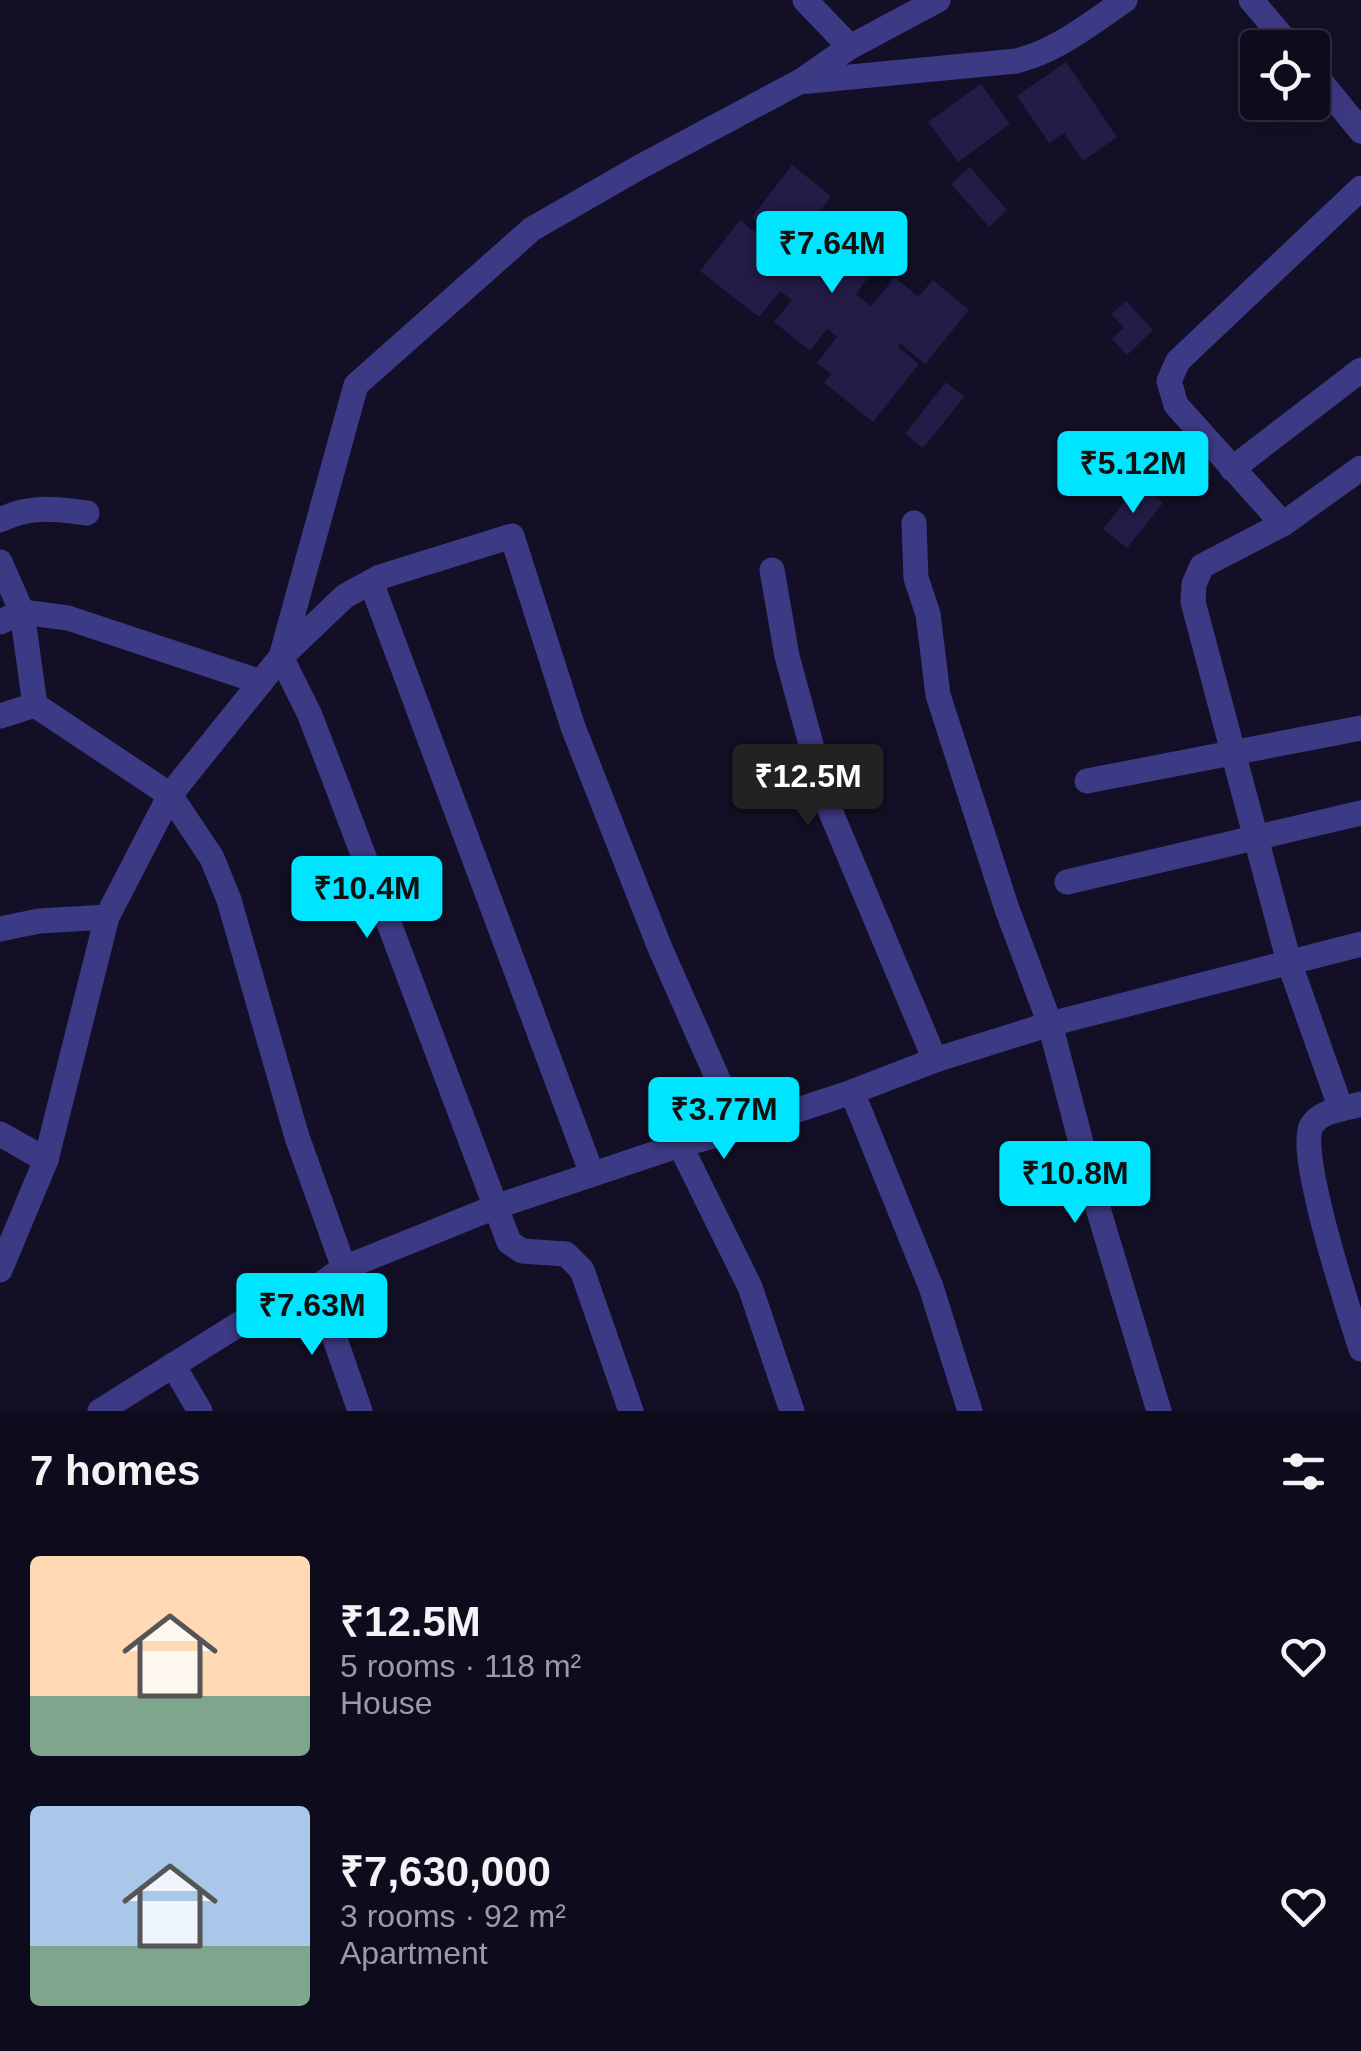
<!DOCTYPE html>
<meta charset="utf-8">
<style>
:root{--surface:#0e0b1c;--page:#171425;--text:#f1f3f6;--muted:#9b9ba3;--line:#2e2b3b;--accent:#00e5ff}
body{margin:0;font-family:Helvetica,sans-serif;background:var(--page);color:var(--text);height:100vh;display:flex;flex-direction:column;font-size:38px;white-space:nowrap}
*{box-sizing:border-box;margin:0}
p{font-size:32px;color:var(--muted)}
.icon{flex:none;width:55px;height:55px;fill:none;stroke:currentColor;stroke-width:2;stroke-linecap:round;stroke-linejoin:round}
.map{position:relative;height:1411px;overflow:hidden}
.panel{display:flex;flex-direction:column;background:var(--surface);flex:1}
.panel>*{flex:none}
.buttons{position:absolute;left:1240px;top:30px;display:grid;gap:20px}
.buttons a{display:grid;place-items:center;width:90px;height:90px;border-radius:10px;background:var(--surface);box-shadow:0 10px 40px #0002,0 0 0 2px var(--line);font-size:50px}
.price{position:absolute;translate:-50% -85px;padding:0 22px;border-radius:10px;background:var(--accent);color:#111;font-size:32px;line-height:65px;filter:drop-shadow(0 2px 5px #0008)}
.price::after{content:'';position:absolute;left:50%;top:60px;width:30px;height:22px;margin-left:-15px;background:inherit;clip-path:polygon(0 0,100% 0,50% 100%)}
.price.current{background:#222;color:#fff}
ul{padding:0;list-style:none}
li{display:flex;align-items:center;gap:30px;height:250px;padding:0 30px}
li span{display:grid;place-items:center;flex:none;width:280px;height:200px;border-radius:10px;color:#555}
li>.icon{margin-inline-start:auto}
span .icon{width:120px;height:120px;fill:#fffc;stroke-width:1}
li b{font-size:42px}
h2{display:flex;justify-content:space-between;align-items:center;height:120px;padding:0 30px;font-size:42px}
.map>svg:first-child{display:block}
</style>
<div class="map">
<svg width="1361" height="1411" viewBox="0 0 1361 1411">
<rect width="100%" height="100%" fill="#130f26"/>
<g fill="#241b47">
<path d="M1066 62 1117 137 1083 161 1064 133 1049 143 1017 96Z"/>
<path d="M981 84 1010 124 958 162 928 122Z"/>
<path d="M792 165 831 196 817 215 874 269 856 294 871 306 895 277 918 297 933 280 969 310 925 364 901 344 898 347 919 364 873 422 824 383 831 374 817 363 837 337 827 329 810 351 774 322 792 300 780 291 759 317 700 271 740 220 765 240 771 233 752 217Z"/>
<path d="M970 167 1007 210 989 227 951 184Z"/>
<path d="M1126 301 1153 330 1127 355 1112 339 1124 328 1111 314Z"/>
<path d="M946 382 964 397 923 448 905 434Z"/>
<path d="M1139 483 1163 503 1127 548 1103 529Z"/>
</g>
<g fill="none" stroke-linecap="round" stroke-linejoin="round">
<g stroke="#3d3a85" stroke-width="25">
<path d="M805 0 850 47"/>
<path d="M1251 0 1292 48"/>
<path d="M1312 71 1361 131"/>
<path d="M801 81 850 47 938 0"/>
<path d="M1361 188 1178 361 1169 381 1176 405 1283 524 1361 468"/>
<path d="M1232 469 1361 370"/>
<path d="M0 520C29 505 55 509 87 513"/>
<path d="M914 523 916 578 928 614 938 695 1007 909 1050 1024 1100 1215 1159 1411"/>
<path d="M1283 524 1202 566 1194 584 1193 602 1289 962 1341 1109"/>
<path d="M0 562 22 612 35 705 170 795 212 858 229 900 297 1137 344 1268"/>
<path d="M772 570 787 656 827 803 935 1060"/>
<path d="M371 582 592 1174"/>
<path d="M0 622 22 612 68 618 261 682"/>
<path d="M0 716 35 705"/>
<path d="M1087 781 1361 728"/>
<path d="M1067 882 1361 813"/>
<path d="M0 929 39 921 107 917"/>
<path d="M852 1092 931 1287 970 1411"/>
<path d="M1361 1104C1345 1109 1322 1110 1312 1125 1295 1148 1350 1315 1361 1349"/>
<path d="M0 1134 46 1160"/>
<path d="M680 1145 750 1287 792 1411"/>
<path d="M0 1270 46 1160 107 917 170 795 281 657 345 596 380 577 512 536 573 727 660 948 740 1129"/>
<path d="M317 1287 360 1411"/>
<path d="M173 1365 200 1411"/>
<path d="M100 1411 263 1309 317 1287 344 1268 495 1207 680 1145 740 1129 852 1092 935 1060 1050 1024 1361 944"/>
<path d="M631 1411 582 1270 566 1254 522 1251 509 1242 338 788 309 713 281 657 356 385 532 229 638 168 799 82 1016 61C1057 51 1090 24 1125 0"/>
</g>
</g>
</svg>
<div class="buttons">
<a><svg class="icon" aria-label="locate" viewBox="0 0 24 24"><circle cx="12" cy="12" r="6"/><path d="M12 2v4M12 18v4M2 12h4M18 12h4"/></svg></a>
</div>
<b class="price" style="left:832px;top:296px">₹7.64M</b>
<b class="price" style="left:1133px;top:516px">₹5.12M</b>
<b class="price current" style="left:808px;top:829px">₹12.5M</b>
<b class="price" style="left:367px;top:941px">₹10.4M</b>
<b class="price" style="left:724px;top:1162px">₹3.77M</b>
<b class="price" style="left:1075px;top:1226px">₹10.8M</b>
<b class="price" style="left:312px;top:1358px">₹7.63M</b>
</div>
<section class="panel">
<h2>7 homes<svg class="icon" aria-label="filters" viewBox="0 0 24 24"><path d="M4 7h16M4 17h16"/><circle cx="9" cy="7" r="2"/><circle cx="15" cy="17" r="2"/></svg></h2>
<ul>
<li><span style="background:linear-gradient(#ffd9b3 70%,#7fa58c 0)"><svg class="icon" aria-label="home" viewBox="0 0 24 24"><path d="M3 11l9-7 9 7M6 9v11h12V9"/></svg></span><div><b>₹12.5M</b><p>5 rooms · 118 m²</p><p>House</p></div><svg class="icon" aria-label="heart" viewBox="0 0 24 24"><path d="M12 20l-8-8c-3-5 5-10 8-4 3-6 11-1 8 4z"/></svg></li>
<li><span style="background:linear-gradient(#a9c7e8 70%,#7fa58c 0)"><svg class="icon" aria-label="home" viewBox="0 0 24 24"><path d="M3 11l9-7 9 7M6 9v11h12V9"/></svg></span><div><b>₹7,630,000</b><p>3 rooms · 92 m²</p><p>Apartment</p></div><svg class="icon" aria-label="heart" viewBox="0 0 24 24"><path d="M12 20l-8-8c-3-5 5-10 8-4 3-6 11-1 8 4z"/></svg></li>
</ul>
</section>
